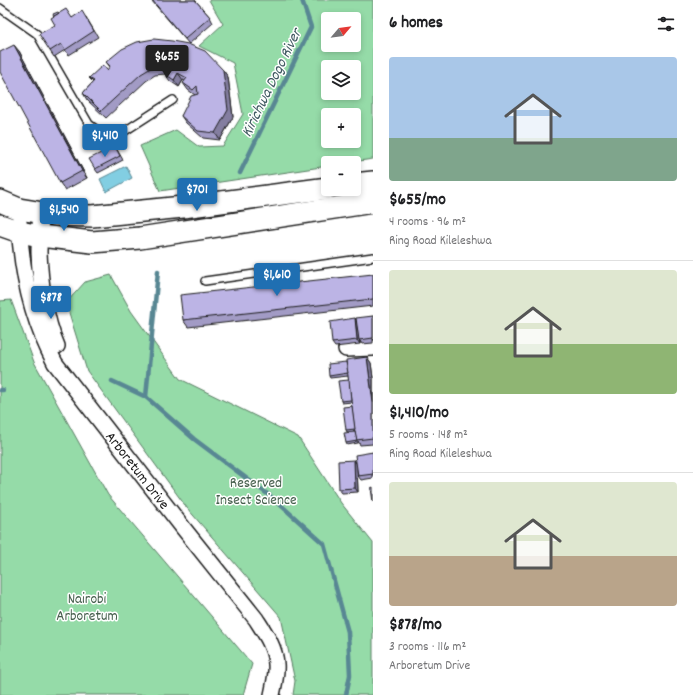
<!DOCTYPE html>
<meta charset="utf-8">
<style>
:root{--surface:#fff;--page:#f6f6f6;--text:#202124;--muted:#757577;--line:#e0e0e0;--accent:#1f6fb2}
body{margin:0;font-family:Dekko,sans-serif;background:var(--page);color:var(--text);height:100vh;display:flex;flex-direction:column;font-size:15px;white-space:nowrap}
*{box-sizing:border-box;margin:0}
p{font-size:13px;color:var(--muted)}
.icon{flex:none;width:22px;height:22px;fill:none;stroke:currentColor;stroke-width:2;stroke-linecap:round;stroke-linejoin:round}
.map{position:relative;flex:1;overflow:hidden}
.side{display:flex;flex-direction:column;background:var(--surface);width:320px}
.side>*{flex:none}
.needle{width:26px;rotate:61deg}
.fabs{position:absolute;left:321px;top:12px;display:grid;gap:8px}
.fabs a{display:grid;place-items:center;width:40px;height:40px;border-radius:4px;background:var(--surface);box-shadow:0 2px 6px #0003;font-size:20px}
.price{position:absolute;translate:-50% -34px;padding:0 9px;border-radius:4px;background:var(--accent);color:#fff;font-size:13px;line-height:26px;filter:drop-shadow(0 1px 2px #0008)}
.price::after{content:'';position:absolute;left:50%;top:24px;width:12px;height:9px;margin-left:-6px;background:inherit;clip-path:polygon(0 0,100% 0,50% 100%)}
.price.selected{background:#222;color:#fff}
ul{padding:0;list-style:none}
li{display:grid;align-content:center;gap:8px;height:212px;padding:0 16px}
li+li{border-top:1px solid var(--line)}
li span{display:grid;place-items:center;height:124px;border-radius:4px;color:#555}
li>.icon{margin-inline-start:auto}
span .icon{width:72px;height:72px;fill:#fffc;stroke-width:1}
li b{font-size:17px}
h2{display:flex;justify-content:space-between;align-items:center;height:48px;padding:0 16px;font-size:17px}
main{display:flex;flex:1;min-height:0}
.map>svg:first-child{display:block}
</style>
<main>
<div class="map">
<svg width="373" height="695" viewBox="0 0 373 695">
<rect width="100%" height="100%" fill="#fff"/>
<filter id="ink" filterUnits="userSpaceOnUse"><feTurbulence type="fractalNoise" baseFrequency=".025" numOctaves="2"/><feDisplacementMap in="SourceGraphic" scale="8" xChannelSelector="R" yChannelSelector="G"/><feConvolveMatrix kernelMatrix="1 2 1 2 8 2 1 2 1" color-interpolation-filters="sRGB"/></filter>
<g filter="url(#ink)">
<g fill="#95dba8" stroke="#587c62" fill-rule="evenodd">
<path d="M209 0H373V159L346 163H328V166L160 191 140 146 176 130 199 147 223 146 243 114 233 63 199 46 223 24ZM328 19H354V45H328ZM328 67H354V93H328ZM328 115H354V141H328Z"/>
<path d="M111 275 131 311 180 379 298 437 341 503 373 543V695H293L295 681 281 617 187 508 87 371 66 303 85 282Z"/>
<path d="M11 300 34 362 108 495 252 664 243 695H0V301Z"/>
</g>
<path fill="#82cee2" stroke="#598793" d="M126 166 132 178 106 192 100 179Z"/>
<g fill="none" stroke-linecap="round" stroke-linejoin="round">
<g stroke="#598793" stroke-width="4.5">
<path d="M240 173 311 27 302 0"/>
<path d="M112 381 146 397 194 439 274 499 324 544 348 632 350 675 346 695"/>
<path d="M0 390H3"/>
<path d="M146 397 158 271"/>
</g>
<g stroke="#1c1c1c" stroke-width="10">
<g id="service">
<path d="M0 8 37 34 89 124 97 130 106 132 116 133 125 131 173 100"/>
<path d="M205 281 373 257"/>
</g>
</g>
<g stroke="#1c1c1c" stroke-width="18">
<g id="minor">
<path d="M41 212C40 226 39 239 39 252 40 281 45 319 57 346"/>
<path d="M19 222C21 270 32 320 55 363L184 529 256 619C265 633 275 647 276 664 277 674 274 685 272 695"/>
<path d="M346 349 373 348"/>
</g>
</g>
<g stroke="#1c1c1c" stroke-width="24">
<g id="secondary">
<path d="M354 184 373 182"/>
<path d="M0 201 19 209 55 215 92 216 183 207 328 188"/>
<path d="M0 225 20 232 40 236 92 242 140 238 373 202"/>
</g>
</g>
<use href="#service" stroke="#fff" stroke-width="7"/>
<use href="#minor" stroke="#fff" stroke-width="15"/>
<use href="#secondary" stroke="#fff" stroke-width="21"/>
</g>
<g fill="#a29bc5" stroke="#1c1c1c">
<path d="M151 0H195L210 17 213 23 189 44Z"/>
<path d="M59 13 72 18 86 17 98 37 69 55 65 50 54 57 50 51Z"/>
<path d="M19 51 87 178 65 190 60 183Z"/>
<path d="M106 62 223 70 228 77 233 117 220 140 203 138 186 123 181 116 195 95 188 90 183 83 185 81 183 80 179 87 170 81 165 74 155 75 146 81 106 118 87 100 83 93 93 82 89 78 107 70 110 67Z"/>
<path d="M115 146 123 160 98 173 95 169Z"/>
<path d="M373 274V306L188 327 183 320Z"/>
<path d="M373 316V343L362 344 360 341V344L335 347 332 343 357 321Z"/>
<path d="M367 357 371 363 373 378V444L360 445 358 441V443L347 445 346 443 355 432V431L347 432 346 430 352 406V402L342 403 341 401 349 380 348 376 330 378 329 376 346 362Z"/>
<path d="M373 452V478L361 480 358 476 357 467 358 492 342 493 339 489 354 460 356 463Z"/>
</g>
<g fill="#847ea0" stroke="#1c1c1c">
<path d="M14 45 19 51 87 178 82 171Z"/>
<path d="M223 70 228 77 233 117 220 140 215 133Z"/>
<path d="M178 73 183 80 179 87 174 80Z"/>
<path d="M355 318 357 322 360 344 357 340Z"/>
<path d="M367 357 371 363 373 378V403Z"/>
<path d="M354 460 357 464 358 492 355 488Z"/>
</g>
<g fill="#bcb4e5" stroke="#1c1c1c">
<path d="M152 0H195L210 17 185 39Z"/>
<path d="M66 9 72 18 82 11 94 31 65 50 61 44 50 51 39 34 55 25 51 18Z"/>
<path d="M58 12 59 13 54 16 53 14Z"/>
<path d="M154 39 172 41 188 44 205 51 223 70 228 110 215 133 198 131 181 116 191 96 198 94 197 86 193 90 183 83 187 78 178 73 174 80 165 74 169 67 151 68 141 74 101 111 83 93 94 81 89 78 103 65 107 70 110 66 106 62 122 49 137 42Z"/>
<path d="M14 45 82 171 60 183 0 72V52Z"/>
<path d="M115 146 120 156 95 169 89 159Z"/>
<path d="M373 274V299L183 320 180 295Z"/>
<path d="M373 316V338L359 340 356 318Z"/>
<path d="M355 318 357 340 332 343 330 322Z"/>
<path d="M367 357 373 403V438L356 440 346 360Z"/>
<path d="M346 362 348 373 329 376 328 364Z"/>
<path d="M349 380 351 400 341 401 338 381Z"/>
<path d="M352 406 355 429 346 430 343 407Z"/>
<path d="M355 432 357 441 346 443 344 433Z"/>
<path d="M373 452V474L358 476 355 455Z"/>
<path d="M354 460 355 488 339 489 338 461Z"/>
<path d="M373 487V502L371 488Z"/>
</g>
</g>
<g text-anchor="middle" stroke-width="3" stroke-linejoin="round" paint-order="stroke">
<g font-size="15" fill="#1c1c1c" stroke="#fff">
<text transform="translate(138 470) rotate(52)" y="5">Arboretum Drive</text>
</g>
<g font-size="15" fill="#465f4d" stroke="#fff">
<text x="256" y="487">Reserved<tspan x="256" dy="17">Insect Science</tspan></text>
<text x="87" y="603">Nairobi<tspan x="87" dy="17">Arboretum</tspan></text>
</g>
<g font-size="16" font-style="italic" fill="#405a61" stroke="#fff">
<text transform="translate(270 82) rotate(-64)" y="6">Kirichwa Dogo River</text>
</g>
</g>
</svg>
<div class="fabs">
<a><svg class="needle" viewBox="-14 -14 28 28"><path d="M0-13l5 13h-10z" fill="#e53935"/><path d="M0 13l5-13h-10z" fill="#757577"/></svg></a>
<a><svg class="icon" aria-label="layers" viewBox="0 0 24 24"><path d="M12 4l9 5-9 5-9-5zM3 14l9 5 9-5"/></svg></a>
<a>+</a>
<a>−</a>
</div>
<b class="price selected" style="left:167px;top:79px">$655</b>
<b class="price" style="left:105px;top:158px">$1,410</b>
<b class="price" style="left:197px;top:212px">$701</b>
<b class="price" style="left:64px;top:232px">$1,540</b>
<b class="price" style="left:277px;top:297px">$1,610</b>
<b class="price" style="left:51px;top:320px">$878</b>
</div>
<section class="side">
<h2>6 homes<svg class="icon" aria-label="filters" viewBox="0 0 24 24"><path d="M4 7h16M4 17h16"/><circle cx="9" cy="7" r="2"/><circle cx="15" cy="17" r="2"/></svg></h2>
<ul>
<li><span style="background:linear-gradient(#a9c7e8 65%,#7fa58c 0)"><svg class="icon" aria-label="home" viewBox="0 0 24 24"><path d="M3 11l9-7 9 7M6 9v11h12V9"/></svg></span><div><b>$655/mo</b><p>4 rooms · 96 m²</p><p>Ring Road Kileleshwa</p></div></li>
<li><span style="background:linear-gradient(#dfe7d0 60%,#8fb573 0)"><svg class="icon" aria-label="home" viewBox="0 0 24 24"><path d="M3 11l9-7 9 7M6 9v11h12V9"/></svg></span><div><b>$1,410/mo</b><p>5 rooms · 148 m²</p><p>Ring Road Kileleshwa</p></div></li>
<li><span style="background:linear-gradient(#dfe7d0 60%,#b9a48a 0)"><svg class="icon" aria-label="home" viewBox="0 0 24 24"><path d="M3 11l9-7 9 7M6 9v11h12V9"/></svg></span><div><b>$878/mo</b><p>3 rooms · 116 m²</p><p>Arboretum Drive</p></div></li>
</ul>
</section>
</main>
